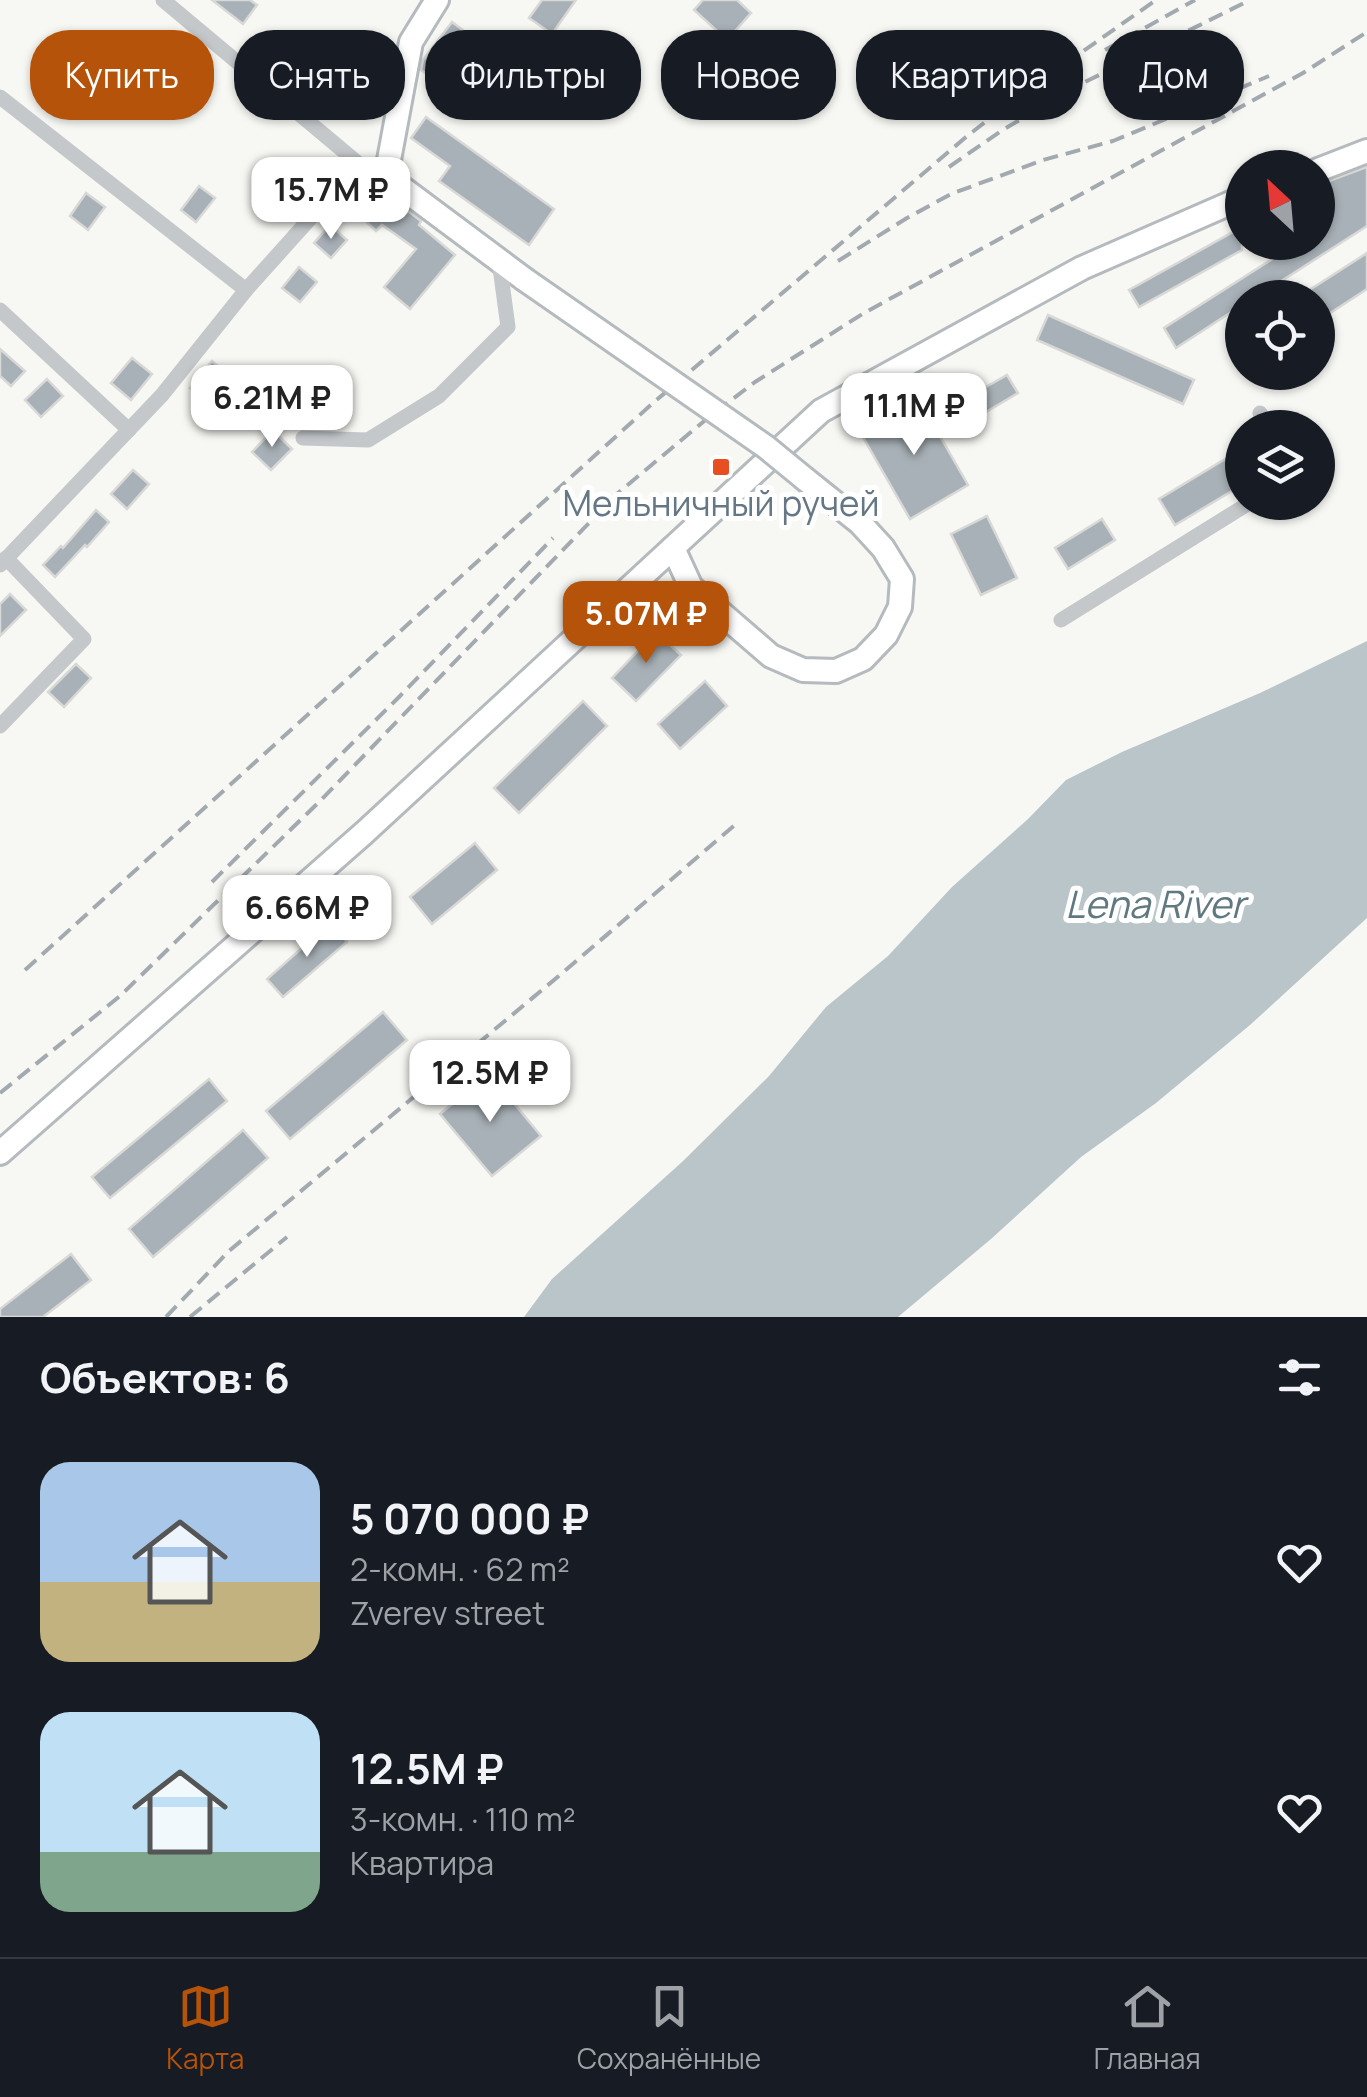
<!DOCTYPE html>
<html lang="ru">
<meta charset="utf-8">
<style>
:root{--surface:#171b24;--page:#242831;--text:#f1f3f6;--muted:#9ea1a6;--line:#363941;--accent:#b45309}
body{margin:0;font-family:Manrope,sans-serif;background:var(--page);color:var(--text);height:100vh;display:flex;flex-direction:column;font-size:38px;white-space:nowrap}
*{box-sizing:border-box;margin:0}
p{font-size:32px;color:var(--muted)}
.icon{flex:none;width:55px;height:55px;fill:none;stroke:currentColor;stroke-width:2;stroke-linecap:round;stroke-linejoin:round}
.map{position:relative;height:1317px;overflow:hidden}
.side{display:flex;flex-direction:column;background:var(--surface);flex:1}
.side>*{flex:none}
.guide{position:absolute;left:30px;top:30px;width:1308px;height:90px;display:flex;gap:20px}
.needle{width:65px;rotate:334deg}
.tools{position:absolute;left:1225px;top:150px;display:grid;gap:20px}
.tools a{display:grid;place-items:center;width:110px;height:110px;border-radius:50%;background:var(--surface);box-shadow:0 2px 8px #0004;font-size:50px}
.price{position:absolute;translate:-50% -85px;padding:0 22px;border-radius:20px;background:#fff;color:#222;font-size:32px;line-height:65px;filter:drop-shadow(0 2px 5px #0008)}
.price::after{content:'';position:absolute;left:50%;top:60px;width:30px;height:22px;margin-left:-15px;background:inherit;clip-path:polygon(0 0,100% 0,50% 100%)}
.price.selected{background:var(--accent);color:#fff}
ul{padding:0;list-style:none}
li{display:flex;align-items:center;gap:30px;height:250px;padding:0 40px}
li span{display:grid;place-items:center;flex:none;width:280px;height:200px;border-radius:30px;color:#555}
li>.icon{margin-inline-start:auto}
span .icon{width:120px;height:120px;fill:#fffc;stroke-width:1}
li b{font-size:42px}
h2{display:flex;justify-content:space-between;align-items:center;height:120px;padding:0 40px;font-size:42px}
.chip{padding:0 35px;border-radius:40px;background:var(--surface);box-shadow:0 2px 8px #0004;font-size:35px;line-height:90px}
.chip.selected{background:var(--accent);color:#fff}
.tab-bar{display:flex;justify-content:space-around;align-items:center;height:140px;border-top:2px solid var(--line);background:var(--surface);font-size:28px;color:var(--muted)}
.tab-bar a{display:grid;justify-items:center;gap:5px}
.tab-bar .selected{color:var(--accent)}
.map>svg:first-child{display:block}
</style>
<div class="map">
<svg width="1367" height="1317" viewBox="0 0 1367 1317">
<rect width="100%" height="100%" fill="#f7f7f3"/>
<path fill="#b9c5c9" d="M1367 641V918L1250 1025 1156 1103 1081 1157 991 1239 898 1317H524L552 1279 682 1162 769 1076 826 1007 888 956 952 887 1028 819 1066 780 1122 752 1260 693Z"/>
<g fill="#a8b1b7" stroke="#d8d8d6" stroke-width="2.5">
<path d="M212 0H250L257 5 243 24Z"/>
<path d="M542 0H576L552 34 529 18Z"/>
<path d="M703 0H737L751 13 727 40 694 10Z"/>
<path d="M452 22 494 53 460 99 421 70 423 60Z"/>
<path d="M296 41 322 64 309 78 284 55Z"/>
<path d="M352 79 372 97 354 117 334 99Z"/>
<path d="M426 117 554 209 529 245 439 181 450 166 411 138Z"/>
<path d="M1367 167V226L1255 298H1242V305L1176 348 1164 328 1299 242H1318V185Z"/>
<path d="M370 185 403 217 408 211 421 221 419 225 455 255 410 309 384 287 416 249 382 225 376 231 350 206Z"/>
<path d="M199 186 215 198 196 222 181 210Z"/>
<path d="M86 193 105 207 88 230 70 216Z"/>
<path d="M330 225 347 240 331 258 314 243Z"/>
<path d="M1242 227V250L1139 307 1129 290Z"/>
<path d="M1367 253V289L1318 321V298H1297Z"/>
<path d="M299 267 317 282 300 302 282 288Z"/>
<path d="M1048 315 1194 380 1183 404 1037 340Z"/>
<path d="M0 349 25 371 11 386 0 376Z"/>
<path d="M132 358 152 374 131 400 111 383Z"/>
<path d="M212 361 229 376 207 402 190 388Z"/>
<path d="M334 368 349 384 307 425 292 409Z"/>
<path d="M1007 375 1018 393 981 415 970 396Z"/>
<path d="M47 379 63 396 41 417 25 400Z"/>
<path d="M918 398 968 485 910 519 860 432Z"/>
<path d="M273 430 292 449 271 470 252 452Z"/>
<path d="M1242 449V485L1175 525 1159 499Z"/>
<path d="M133 470 149 484 127 509 111 494Z"/>
<path d="M96 510 109 522 87 547 85 545 55 577 43 565 61 546 63 548Z"/>
<path d="M987 516 1017 578 981 595 951 534Z"/>
<path d="M1102 519 1115 540 1068 569 1055 548Z"/>
<path d="M10 594 26 610 0 636V604Z"/>
<path d="M656 632 681 655 636 701 612 678Z"/>
<path d="M76 664 91 678 64 707 48 692Z"/>
<path d="M705 681 727 706 680 749 658 724Z"/>
<path d="M583 701 607 726 519 813 494 788Z"/>
<path d="M475 843 497 870 432 924 410 897Z"/>
<path d="M330 923 347 942 283 997 267 979Z"/>
<path d="M383 1012 407 1040 290 1139 266 1111Z"/>
<path d="M489 1073 541 1136 492 1176 440 1114Z"/>
<path d="M209 1079 227 1101 110 1198 92 1177Z"/>
<path d="M243 1130 268 1158 153 1257 129 1229Z"/>
<path d="M71 1254 91 1280 43 1317H0V1309Z"/>
</g>
<g fill="none" stroke-linecap="round" stroke-linejoin="round">
<g stroke="#b4babe" stroke-width="28">
<g id="secondary">
<path d="M437 0 411 42 386 176 524 279"/>
<path d="M1318 170 1367 151"/>
<path d="M673 548 691 587 771 656 803 670 836 671 863 659 886 635 900 607 902 579 883 548 860 523 805 479"/>
<path d="M0 1153 364 833 821 411 1082 268 1242 198"/>
</g>
</g>
<g stroke="#c4c8cb" stroke-width="15">
<path d="M163 0 359 164 386 176"/>
<path d="M0 97 246 290"/>
<path d="M0 310 129 430"/>
<path d="M1260 413 1269 428"/>
<path d="M303 438 368 440 439 396 508 327 499 260"/>
<path d="M0 565 162 395 246 290 359 164"/>
<path d="M1061 620 1251 502"/>
<path d="M0 726 84 639 6 558"/>
</g>
<use href="#secondary" stroke="#fff" stroke-width="22"/>
<g stroke="#a2a9af" stroke-width="4" stroke-dasharray="15 8" stroke-linecap="butt">
<path d="M1105 50 1195 0"/>
<path d="M949 167 1001 131 1077 86 1250 0"/>
<path d="M838 261 907 218 951 194 1043 160 1113 141 1269 76"/>
<path d="M212 882 399 697 553 538"/>
<path d="M25 970 653 403 966 137 1008 104 1156 0"/>
<path d="M0 1093 120 996 320 801 618 493 709 417 755 382 864 313 1303 73 1367 32"/>
<path d="M166 1317 229 1251 560 975 736 824"/>
<path d="M190 1317 287 1237"/>
</g>
<g stroke="#b4babe" stroke-width="28" stroke-linecap="butt">
<path id="secondary-bridge" d="M524 279 766 447 805 479"/>
</g>
<use href="#secondary-bridge" stroke="#fff" stroke-width="22"/>
</g>
<rect fill="#e74f23" stroke="#fff" stroke-width="4" x="711" y="457" width="20" height="20" rx="5"/>
<g text-anchor="middle" stroke-width="10" stroke-linejoin="round" paint-order="stroke">
<g font-size="35" fill="#657785" stroke="#fff">
<text x="721" y="516">Мельничный ручей</text>
</g>
<g font-size="38" font-style="italic" fill="#607981" stroke="#fff">
<text x="1155" y="918">Lena River</text>
</g>
</g>
</svg>
<div class="tools">
<a><svg class="needle" viewBox="-14 -14 28 28"><path d="M0-13l5 13h-10z" fill="#e53935"/><path d="M0 13l5-13h-10z" fill="#9ea1a6"/></svg></a>
<a><svg class="icon" aria-label="locate" viewBox="0 0 24 24"><circle cx="12" cy="12" r="6"/><path d="M12 2v4M12 18v4M2 12h4M18 12h4"/></svg></a>
<a><svg class="icon" aria-label="layers" viewBox="0 0 24 24"><path d="M12 4l9 5-9 5-9-5zM3 14l9 5 9-5"/></svg></a>
</div>
<b class="price" style="left:331px;top:242px">15.7M ₽</b>
<b class="price" style="left:272px;top:450px">6.21M ₽</b>
<b class="price" style="left:914px;top:458px">11.1M ₽</b>
<b class="price selected" style="left:646px;top:666px">5.07M ₽</b>
<b class="price" style="left:307px;top:960px">6.66M ₽</b>
<b class="price" style="left:490px;top:1125px">12.5M ₽</b>
<div class="guide">
<a class="chip selected">Купить</a>
<a class="chip">Снять</a>
<a class="chip">Фильтры</a>
<a class="chip">Новое</a>
<a class="chip">Квартира</a>
<a class="chip">Дом</a>
</div>
</div>
<section class="side">
<h2>Объектов: 6<svg class="icon" aria-label="filters" viewBox="0 0 24 24"><path d="M4 7h16M4 17h16"/><circle cx="9" cy="7" r="2"/><circle cx="15" cy="17" r="2"/></svg></h2>
<ul>
<li><span style="background:linear-gradient(#a9c7e8 60%,#c2b280 0)"><svg class="icon" aria-label="home" viewBox="0 0 24 24"><path d="M3 11l9-7 9 7M6 9v11h12V9"/></svg></span><div><b>5 070 000 ₽</b><p>2-комн. · 62 m²</p><p>Zverev street</p></div><svg class="icon" aria-label="heart" viewBox="0 0 24 24"><path d="M12 20l-8-8c-3-5 5-10 8-4 3-6 11-1 8 4z"/></svg></li>
<li><span style="background:linear-gradient(#bfe0f5 70%,#7fa58c 0)"><svg class="icon" aria-label="home" viewBox="0 0 24 24"><path d="M3 11l9-7 9 7M6 9v11h12V9"/></svg></span><div><b>12.5M ₽</b><p>3-комн. · 110 m²</p><p>Квартира</p></div><svg class="icon" aria-label="heart" viewBox="0 0 24 24"><path d="M12 20l-8-8c-3-5 5-10 8-4 3-6 11-1 8 4z"/></svg></li>
</ul>
</section>
<nav class="tab-bar">
<a class="selected"><svg class="icon" aria-label="map" viewBox="0 0 24 24"><path d="M3 6l6-2 6 2 6-2v14l-6 2-6-2-6 2zM9 4v14M15 6v14"/></svg>Карта</a>
<a><svg class="icon" aria-label="saved" viewBox="0 0 24 24"><path d="M7 4h10v16l-5-4-5 4z"/></svg>Сохранённые</a>
<a><svg class="icon" aria-label="home" viewBox="0 0 24 24"><path d="M3 11l9-7 9 7M6 9v11h12V9"/></svg>Главная</a>
</nav>
